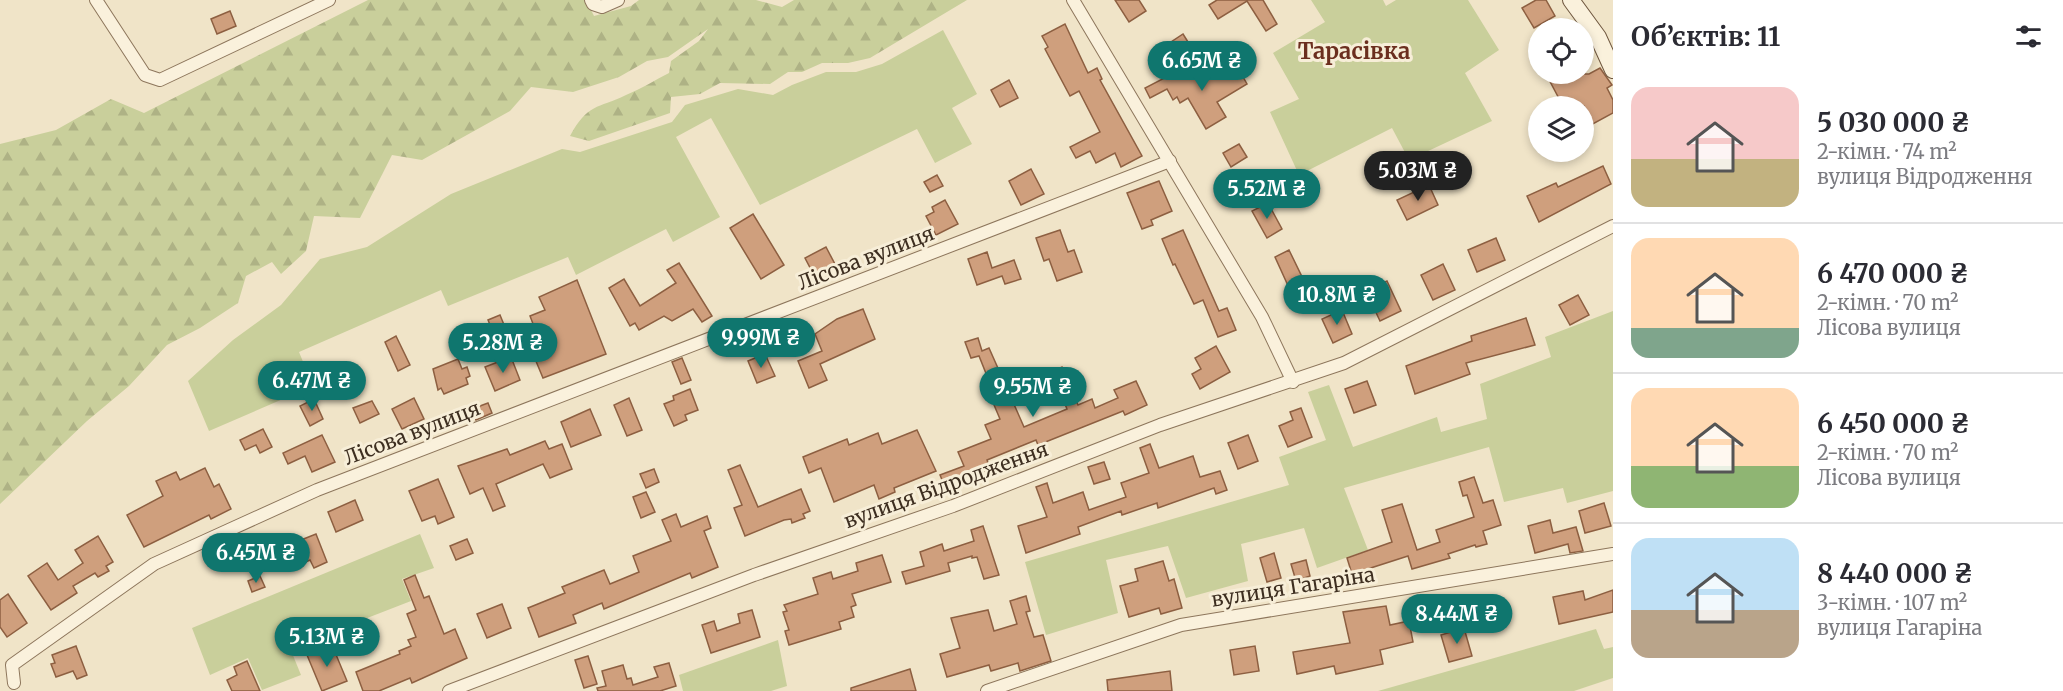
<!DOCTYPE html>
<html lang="uk">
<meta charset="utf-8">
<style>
:root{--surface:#fff;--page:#f7f7f7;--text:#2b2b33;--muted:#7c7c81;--line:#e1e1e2;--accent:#0f766e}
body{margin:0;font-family:Merriweather,serif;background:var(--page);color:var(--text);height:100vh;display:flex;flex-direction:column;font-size:22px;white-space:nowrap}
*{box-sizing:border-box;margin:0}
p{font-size:20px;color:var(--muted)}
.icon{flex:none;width:33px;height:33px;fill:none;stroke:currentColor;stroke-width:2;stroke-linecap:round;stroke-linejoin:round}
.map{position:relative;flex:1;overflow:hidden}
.drawer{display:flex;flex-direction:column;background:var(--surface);width:450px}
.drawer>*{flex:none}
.buttons{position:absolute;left:1528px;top:18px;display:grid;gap:12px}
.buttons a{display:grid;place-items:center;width:66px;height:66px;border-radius:50%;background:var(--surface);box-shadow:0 3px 9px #0003;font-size:30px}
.price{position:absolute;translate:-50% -51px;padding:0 14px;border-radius:21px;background:var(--accent);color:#fff;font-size:20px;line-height:39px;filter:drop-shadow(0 2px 3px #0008)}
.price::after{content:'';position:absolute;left:50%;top:36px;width:18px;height:14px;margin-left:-9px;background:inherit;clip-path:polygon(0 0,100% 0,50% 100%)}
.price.on{background:#222;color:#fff}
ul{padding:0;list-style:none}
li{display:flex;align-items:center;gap:18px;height:150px;padding:0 18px}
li+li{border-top:2px solid var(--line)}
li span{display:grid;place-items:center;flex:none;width:168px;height:120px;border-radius:18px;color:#555}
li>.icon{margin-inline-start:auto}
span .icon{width:72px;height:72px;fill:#fffc;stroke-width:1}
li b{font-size:26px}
h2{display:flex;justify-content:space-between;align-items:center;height:72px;padding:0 18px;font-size:26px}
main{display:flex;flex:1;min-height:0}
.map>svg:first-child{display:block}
</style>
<main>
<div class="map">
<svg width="1613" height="691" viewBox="0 0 1613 691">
<defs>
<pattern id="forest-firs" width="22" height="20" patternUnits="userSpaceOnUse" patternTransform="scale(1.5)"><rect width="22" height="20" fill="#c9cf9b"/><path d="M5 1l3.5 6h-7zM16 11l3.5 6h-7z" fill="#aeb285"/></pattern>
</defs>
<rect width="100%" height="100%" fill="#f0e4c8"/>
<path fill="url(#forest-firs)" d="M368 0H586L594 16 631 6 639 0H756L782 7 794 0H967L870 58 848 63H822L802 72H788L770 84 720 83 700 94 671 97 670 113 589 141 570 136C588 103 597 109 626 95 641 89 655 80 669 73L671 61 699 41 708 29 668 57 647 61 619 77 573 92 531 87 510 111 422 160 392 155 360 218 314 216 306 251 281 274 272 262 246 276 238 303 200 328 167 345 129 386 87 421 0 504V144L56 130 111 99 144 113Z"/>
<g fill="#c9cf9b">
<path d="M1311 0H1383L1386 6 1396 0H1468L1499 50 1465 73 1492 121 1409 160 1392 128 1299 175 1270 112 1299 99 1273 53 1325 22Z"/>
<path d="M943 30 977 94 952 108 972 144 935 163 917 129 760 205 711 118 676 137 720 217 673 242 666 229 576 275 568 257 448 306 441 290 299 352 313 386 209 431 188 381 233 340 281 305 320 259 367 247 451 194 562 149 580 152 672 122 685 105 738 89 773 95 792 85 826 72H856L882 64Z"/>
<path d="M1613 311V491L1567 503 1563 488 1504 502 1489 447 1344 488 1368 550 1317 568 1304 528 1241 544 1248 581 1186 598 1168 546 1106 560 1118 613 1046 635 1025 562 1289 485 1279 457 1326 440 1308 392 1329 385 1353 447 1437 417 1441 432 1487 419 1480 384 1551 357 1545 337Z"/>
<path d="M420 534 434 568 402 579 411 601 290 648 301 675 262 690 248 658 210 675 192 628Z"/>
<path d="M1596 629 1604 649 1613 647V678L1574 691H1378Z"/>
<path d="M778 640 787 686 771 691H683L679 675Z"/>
</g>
<g fill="#cf9f7d" stroke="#8d5f41" stroke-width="1.5">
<path d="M1115 0H1139L1146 11 1129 22Z"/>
<path d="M1217 0H1263L1277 24 1266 31 1247 1 1218 19 1209 5Z"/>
<path d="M1536 0H1546L1555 16 1534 28 1522 8Z"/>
<path d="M230 11 236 26 217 34 211 19Z"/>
<path d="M1065 24 1088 73 1097 68 1102 79 1100 80 1142 156 1121 167 1115 153 1096 163 1090 151 1076 158 1070 147 1100 132 1079 91 1070 96 1045 49 1048 47 1042 36Z"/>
<path d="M1183 34 1193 50 1178 60 1168 44Z"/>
<path d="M1235 63 1247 84 1217 102 1226 117 1206 129 1188 98 1180 103 1177 97 1173 100 1167 89 1150 98 1145 88 1174 73 1177 79 1194 69 1202 83Z"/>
<path d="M1600 68 1612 85 1607 88 1613 100V113L1589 126 1584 117V106H1563L1546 74H1589Z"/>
<path d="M1009 80 1018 98 1000 107 991 90Z"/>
<path d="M1239 144 1247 157 1231 167 1223 153Z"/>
<path d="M1603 166 1611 184 1539 222 1527 196 1556 183 1558 187Z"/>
<path d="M1031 169 1044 194 1021 205 1009 181Z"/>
<path d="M937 175 943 186 930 192 924 182Z"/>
<path d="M1159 181 1172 211 1151 220 1153 225 1142 229 1127 193Z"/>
<path d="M1429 185 1438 205 1407 220 1397 200Z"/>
<path d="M945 200 958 224 936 235 926 216 934 212 932 207Z"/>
<path d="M1268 203 1282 229 1267 238 1252 211Z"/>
<path d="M753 214 784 265 761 279 730 228Z"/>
<path d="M1060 230 1068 252 1074 250 1082 272 1057 281 1049 259 1044 261 1036 238Z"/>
<path d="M1183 230 1219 311 1227 308 1236 330 1218 337 1203 300 1194 304 1175 264 1173 265 1162 239Z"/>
<path d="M1496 238 1505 260 1477 272 1468 250Z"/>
<path d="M826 247 837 268 816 279 805 258Z"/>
<path d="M1289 250 1305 283 1290 290 1275 257Z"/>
<path d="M987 252 992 268 1014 260 1021 279 1005 284 1002 276 977 285 968 259Z"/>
<path d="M679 263 712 316 702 322 693 309 672 321 664 316 639 330 635 323 630 326 609 288 624 279 640 306 676 283 667 270Z"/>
<path d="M1443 264 1455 290 1433 300 1421 275Z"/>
<path d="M577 280 606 354 543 378 533 354 543 350 530 316 545 310 539 297Z"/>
<path d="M1387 281 1401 311 1380 321 1366 291Z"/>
<path d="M1578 295 1589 315 1570 325 1559 305Z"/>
<path d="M863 309 875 339 820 364 827 380 809 388 798 361 822 351 815 334 837 319Z"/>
<path d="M1342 310 1352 334 1333 343 1322 319Z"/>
<path d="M500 315 511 342 499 347 488 320Z"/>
<path d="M1526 318 1535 345 1466 363 1470 374 1415 394 1406 366 1472 341 1471 336Z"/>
<path d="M396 336 410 365 398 371 385 342Z"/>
<path d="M978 338 982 351 989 348 1024 427 1067 409 1052 372 1062 367 1078 405 1092 399 1095 408 1118 398 1114 390 1136 381 1147 405 1125 415 1123 411 1038 445 1036 440 987 460 990 469 945 487 940 475 964 466 958 452 991 439 985 425 1000 419 989 393 993 391 979 356 971 358 965 342Z"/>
<path d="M1216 346 1230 372 1200 389 1192 374 1201 369 1195 358Z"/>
<path d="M765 354 775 376 757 383 748 361Z"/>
<path d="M511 357 520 380 495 391 485 367Z"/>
<path d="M682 358 691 380 681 384 672 362Z"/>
<path d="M458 359 462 369 467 367 470 376 466 378 468 384 444 394 441 388 438 390 433 369Z"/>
<path d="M1367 381 1376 405 1354 413 1345 389Z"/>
<path d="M690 389 698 410 685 415 687 420 674 426 664 404 674 400 673 396Z"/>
<path d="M414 398 424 419 402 429 392 409Z"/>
<path d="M629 398 642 430 627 436 614 405Z"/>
<path d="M314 399 323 419 310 426 300 406Z"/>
<path d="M372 401 379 414 360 423 353 408Z"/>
<path d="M488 403 492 413 476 420 472 409Z"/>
<path d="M1301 408 1312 437 1288 447 1279 426 1293 420 1290 412Z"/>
<path d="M590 409 601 435 571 447 561 422Z"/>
<path d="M263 429 272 447 260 453 256 445 245 450 240 440Z"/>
<path d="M917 430 936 471 894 488 895 492 879 499 874 485 834 502 821 468 809 473 803 457 847 439 849 445 878 433 882 444Z"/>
<path d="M322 435 335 462 312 472 305 456 288 464 283 453Z"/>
<path d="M1248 435 1258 461 1238 469 1228 443Z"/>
<path d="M545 441 549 449 562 444 572 469 550 478 543 464 496 484 505 506 493 511 483 488 470 494 458 466 507 449 510 455Z"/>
<path d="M1150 444 1159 468 1193 456 1200 477 1220 471 1227 490 1216 494 1214 488 1158 508 1157 503 1122 515 1121 511 1078 527 1080 534 1026 553 1018 526 1047 517 1036 487 1047 483 1053 503 1083 492 1089 510 1126 497 1121 483 1149 473 1140 448Z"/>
<path d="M1104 462 1110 479 1094 484 1088 467Z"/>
<path d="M740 465 758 507 801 489 810 511 803 514 805 518 792 523 791 519 784 520 745 536 734 508 742 505 728 470Z"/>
<path d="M205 468 214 487 219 484 231 509 211 519 209 515 144 547 127 515 163 496 156 481 176 472 180 480Z"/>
<path d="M654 469 659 482 646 488 640 474Z"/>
<path d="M1474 477 1483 503 1493 500 1501 525 1483 531 1487 544 1476 547 1475 545 1448 554 1450 558 1412 569 1408 556 1352 574 1347 558 1392 542 1382 510 1402 504 1417 550 1440 542 1436 530 1474 517 1467 495 1463 496 1459 482Z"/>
<path d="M438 479 454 517 438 524 435 516 422 521 409 491Z"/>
<path d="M646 492 655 512 641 518 633 497Z"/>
<path d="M355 500 363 520 336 532 328 512Z"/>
<path d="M1604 503 1611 526 1585 533 1579 511Z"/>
<path d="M676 514 681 527 707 516 711 528 704 531 718 567 692 578 690 573 604 609 602 603 573 615 576 623 539 637 528 608 565 593 562 587 604 570 610 584 639 572 633 556 671 541 662 520Z"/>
<path d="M1550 520 1553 533 1576 527 1583 551 1570 553 1568 544 1535 553 1528 526Z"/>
<path d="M983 526 999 575 984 579 977 557 972 558V556L948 563 950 571 906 584 902 572 924 566 920 552 942 544 944 551 974 541 971 530Z"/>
<path d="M316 534 327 562 314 568 310 560 299 565 291 544Z"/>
<path d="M98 536 113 562 106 566 109 571 98 577 95 573 73 586 77 593 51 610 28 576 47 563 58 580 83 563 75 550Z"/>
<path d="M467 539 473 553 456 560 450 546Z"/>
<path d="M1274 553 1281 578 1267 582 1260 558Z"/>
<path d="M882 555 891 582 852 594 856 605 851 607 854 617 839 622 841 629 789 645 785 631 789 630 783 612 787 611 784 605 818 594 813 578 831 572 833 579 858 571 856 563Z"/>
<path d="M1306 560 1310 576 1296 581 1291 564Z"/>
<path d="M1163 561 1169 581 1174 579 1182 608 1161 614 1159 608 1129 617 1120 586 1138 581 1135 569Z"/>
<path d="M415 575 424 598 429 596 444 634 455 629 467 658 412 683 410 678 379 691H363L356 672 400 654 399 651 411 646 408 640 416 637 407 614 416 610 404 580Z"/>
<path d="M260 576 265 587 252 592 248 581Z"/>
<path d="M1613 590V612L1559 624 1553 597 1583 591 1585 600Z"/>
<path d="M8 594 27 623 7 637 0 627V600Z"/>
<path d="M1026 596 1030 611 1026 612 1034 637 1043 635 1051 661 1020 671 1018 663 991 671 989 665 947 677 940 654 960 648 951 618 988 610 994 631 1017 624 1010 601Z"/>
<path d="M502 604 511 628 487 638 477 614Z"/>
<path d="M1386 606 1390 625 1409 621 1413 642 1380 650 1383 664 1336 674 1334 666 1297 674 1293 652 1350 643 1343 612Z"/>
<path d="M752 610 760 637 711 653 702 625 714 621 717 631 740 623 738 614Z"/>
<path d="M1464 628 1472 656 1449 662 1441 635Z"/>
<path d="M332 645 347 681 322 691 307 655Z"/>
<path d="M76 646 87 675 77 679 73 671 56 677 51 664 55 663 52 655Z"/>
<path d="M1255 646 1259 671 1234 675 1230 650Z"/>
<path d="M588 656 597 684 584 688 575 660Z"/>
<path d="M247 661 260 691H232L227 680 237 675 234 667Z"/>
<path d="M669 663 676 686 660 691H598L597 688 606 686 602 671 623 665 627 679 631 678 633 685 658 677 654 667Z"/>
<path d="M910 669 916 691H851V688Z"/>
<path d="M1170 671 1172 691H1108L1107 680Z"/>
</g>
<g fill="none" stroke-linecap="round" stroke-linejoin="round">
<g stroke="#8d765c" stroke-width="14">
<g id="street">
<path d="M96 0 145 75 160 80 329 0"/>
<path d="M591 0 593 4 602 7 618 0"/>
<path d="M1073 0 1262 317 1293 382"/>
<path d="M14 683 12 665 154 564 317 490 1170 161"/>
<path d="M449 691 754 575 953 506 1160 425 1344 363 1613 226"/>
<path d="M987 691 1181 625 1613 554"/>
</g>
</g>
<g stroke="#6f573f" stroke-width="18">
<path id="secondary" d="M1571 0 1598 37 1613 70"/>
</g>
<use href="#street" stroke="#faf1dc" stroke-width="12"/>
<use href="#secondary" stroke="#faf1dc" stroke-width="16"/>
</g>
<g text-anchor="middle" stroke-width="6" stroke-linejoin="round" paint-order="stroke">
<g font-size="20" fill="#3d2e20" stroke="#f7eed8">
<text transform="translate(866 258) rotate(-21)" y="7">Лісова вулиця</text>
<text transform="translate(412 433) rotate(-21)" y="7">Лісова вулиця</text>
<text transform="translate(946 485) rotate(-20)" y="7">вулиця Відродження</text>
<text transform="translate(1293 587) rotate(-9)" y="7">вулиця Гагаріна</text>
</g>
<g font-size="22" font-weight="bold" fill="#6b2e1e" stroke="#f7eed8">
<text x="1354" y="59">Тарасівка</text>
</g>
</g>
</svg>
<div class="buttons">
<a><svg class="icon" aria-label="locate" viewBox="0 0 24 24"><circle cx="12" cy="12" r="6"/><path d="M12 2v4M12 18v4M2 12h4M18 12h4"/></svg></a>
<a><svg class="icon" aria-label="layers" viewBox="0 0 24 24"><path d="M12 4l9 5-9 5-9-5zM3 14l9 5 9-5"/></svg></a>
</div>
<b class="price" style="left:1202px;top:92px">6.65M ₴</b>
<b class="price on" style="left:1418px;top:202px">5.03M ₴</b>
<b class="price" style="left:1267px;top:220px">5.52M ₴</b>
<b class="price" style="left:1337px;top:326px">10.8M ₴</b>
<b class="price" style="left:761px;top:369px">9.99M ₴</b>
<b class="price" style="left:503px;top:374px">5.28M ₴</b>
<b class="price" style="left:312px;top:412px">6.47M ₴</b>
<b class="price" style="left:1033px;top:418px">9.55M ₴</b>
<b class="price" style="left:256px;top:584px">6.45M ₴</b>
<b class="price" style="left:1457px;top:645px">8.44M ₴</b>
<b class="price" style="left:327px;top:668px">5.13M ₴</b>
</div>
<section class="drawer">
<h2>Об’єктів: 11<svg class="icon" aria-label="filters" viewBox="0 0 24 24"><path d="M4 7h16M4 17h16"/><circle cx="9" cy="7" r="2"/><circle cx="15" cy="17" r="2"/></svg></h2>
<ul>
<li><span style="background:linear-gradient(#f6c9c9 60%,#c2b280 0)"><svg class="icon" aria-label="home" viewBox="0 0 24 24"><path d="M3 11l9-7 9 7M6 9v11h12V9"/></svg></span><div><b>5 030 000 ₴</b><p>2-кімн. · 74 m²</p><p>вулиця Відродження</p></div></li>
<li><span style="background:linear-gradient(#ffd9b3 75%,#7fa58c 0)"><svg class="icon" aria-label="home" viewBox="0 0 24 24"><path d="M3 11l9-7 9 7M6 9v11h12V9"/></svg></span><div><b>6 470 000 ₴</b><p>2-кімн. · 70 m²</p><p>Лісова вулиця</p></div></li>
<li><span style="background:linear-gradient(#ffd9b3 65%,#8fb573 0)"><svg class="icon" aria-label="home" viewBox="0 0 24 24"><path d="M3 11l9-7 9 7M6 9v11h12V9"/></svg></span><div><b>6 450 000 ₴</b><p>2-кімн. · 70 m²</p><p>Лісова вулиця</p></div></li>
<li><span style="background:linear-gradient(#bfe0f5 60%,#b9a48a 0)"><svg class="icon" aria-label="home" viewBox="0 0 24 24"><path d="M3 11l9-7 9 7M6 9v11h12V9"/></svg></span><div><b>8 440 000 ₴</b><p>3-кімн. · 107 m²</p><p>вулиця Гагаріна</p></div></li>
</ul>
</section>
</main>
